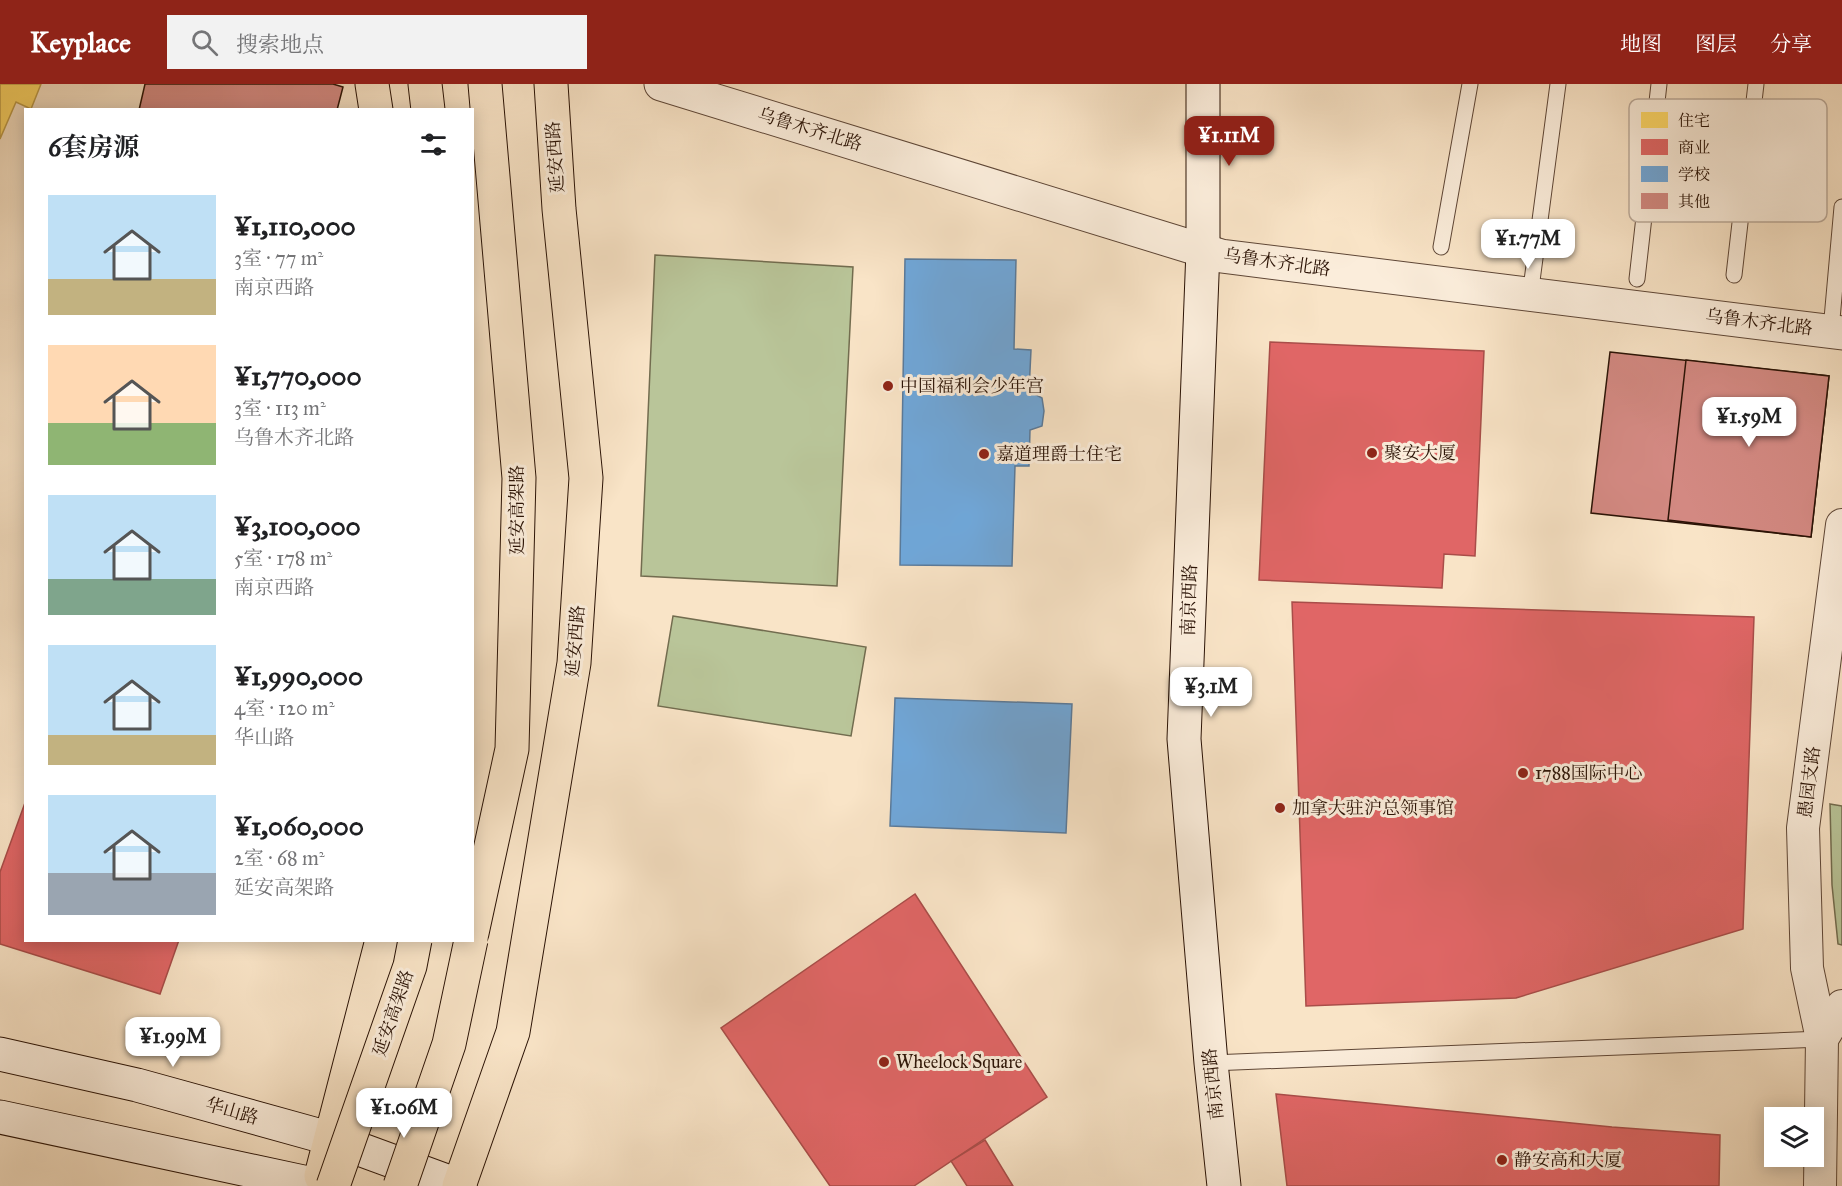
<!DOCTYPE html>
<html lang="zh">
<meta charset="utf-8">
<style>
:root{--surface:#fff;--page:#f2f2f2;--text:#202124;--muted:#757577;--accent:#8f2418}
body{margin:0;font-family:"IM FELL Great Primer","Noto Serif SC",serif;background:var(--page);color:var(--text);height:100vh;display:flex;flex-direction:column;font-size:22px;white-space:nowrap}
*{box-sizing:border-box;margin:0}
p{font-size:20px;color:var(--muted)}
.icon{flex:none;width:33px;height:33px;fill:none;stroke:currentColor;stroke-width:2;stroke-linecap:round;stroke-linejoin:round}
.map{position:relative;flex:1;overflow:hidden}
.side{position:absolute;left:24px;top:24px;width:450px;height:834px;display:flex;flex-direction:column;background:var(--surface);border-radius:0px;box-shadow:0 3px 15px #0003}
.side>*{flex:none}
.buttons{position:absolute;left:1764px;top:1023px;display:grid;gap:12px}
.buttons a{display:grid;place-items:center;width:60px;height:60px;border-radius:0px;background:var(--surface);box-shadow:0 3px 15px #0003;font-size:30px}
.price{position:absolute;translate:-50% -51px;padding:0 14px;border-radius:12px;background:#fff;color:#222;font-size:20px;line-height:39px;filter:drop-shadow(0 2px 3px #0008)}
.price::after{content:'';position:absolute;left:50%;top:36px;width:18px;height:14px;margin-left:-9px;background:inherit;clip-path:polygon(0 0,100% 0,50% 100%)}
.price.on{background:var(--accent);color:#fff}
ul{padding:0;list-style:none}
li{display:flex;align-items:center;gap:18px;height:150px;padding:0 24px}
li span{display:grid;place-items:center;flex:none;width:168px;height:120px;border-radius:0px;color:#555}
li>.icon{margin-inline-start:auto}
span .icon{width:72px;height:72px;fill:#fffc;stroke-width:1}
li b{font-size:26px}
h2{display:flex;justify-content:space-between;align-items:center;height:72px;padding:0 24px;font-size:26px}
header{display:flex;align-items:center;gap:36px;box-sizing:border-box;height:84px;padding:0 30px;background:var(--accent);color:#fff}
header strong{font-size:28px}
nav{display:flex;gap:33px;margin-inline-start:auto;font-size:21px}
.search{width:420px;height:54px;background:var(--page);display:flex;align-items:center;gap:15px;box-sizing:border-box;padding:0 21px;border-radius:0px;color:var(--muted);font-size:22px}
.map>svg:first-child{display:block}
</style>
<header>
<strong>Keyplace</strong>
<div class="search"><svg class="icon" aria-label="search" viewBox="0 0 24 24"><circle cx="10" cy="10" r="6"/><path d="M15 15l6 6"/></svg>搜索地点</div>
<nav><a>地图</a><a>图层</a><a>分享</a></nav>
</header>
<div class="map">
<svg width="1842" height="1102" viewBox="0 0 1842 1102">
<rect width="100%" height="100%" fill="#f9e4c7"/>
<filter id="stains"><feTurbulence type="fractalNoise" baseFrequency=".00333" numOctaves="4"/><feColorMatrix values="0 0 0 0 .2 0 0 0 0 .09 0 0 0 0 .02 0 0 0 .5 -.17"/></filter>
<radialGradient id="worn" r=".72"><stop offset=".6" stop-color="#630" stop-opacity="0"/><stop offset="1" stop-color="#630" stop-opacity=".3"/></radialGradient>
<g fill="#b9c599" stroke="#726c4f" stroke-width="1.5">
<path d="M655 171 853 183 837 502 641 492Z"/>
<path d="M673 532 866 563 851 652 658 622Z"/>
<path d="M1830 720 1842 722V861L1838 860 1832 801Z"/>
</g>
<path fill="#ffd966" stroke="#bf9d49" stroke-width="1.5" d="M0 0H41L31 25 16 18 0 55Z"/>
<g fill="#e06666" stroke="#a94d49" stroke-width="1.5">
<path d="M1270 258 1484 267 1475 472 1444 470 1442 504 1259 496Z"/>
<path d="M1292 518 1754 533 1743 845 1516 914 1306 922Z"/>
<path d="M26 716V856H179L160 910 0 860V788Z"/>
<path d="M915 810 1047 1013 914 1102H830L721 944Z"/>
<path d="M1276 1010 1612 1043 1720 1051 1719 1102H1287Z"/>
<path d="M985 1056 1013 1102H967L951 1077Z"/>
</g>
<g fill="#6fa8dc" stroke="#5a7b9c" stroke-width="1.5">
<path d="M905 175 1016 176 1014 265 1031 266 1029 307 1042 314 1044 327 1042 342 1030 346 1029 382H1015L1012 482 900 481Z"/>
<path d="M895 614 1072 620 1066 749 890 742Z"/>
</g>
<g fill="#d38982" stroke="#2a1205" stroke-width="1.5">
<path d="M145 0H333L343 3 337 26H139Z"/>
<path d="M1610 268 1829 292 1811 453 1591 429Z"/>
<path d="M1686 276 1829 292 1811 453 1668 436Z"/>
</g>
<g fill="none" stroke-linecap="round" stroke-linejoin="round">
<g stroke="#5e4636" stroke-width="17">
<g id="service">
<path d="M1441 163 1470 0"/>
<path d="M1734 191 1756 0"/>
<path d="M1637 195 1659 0"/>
<path d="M1530 212 1558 0"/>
<path d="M1831 246 1842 123"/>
<path d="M1211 979 1822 955"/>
</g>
</g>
<g stroke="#5e4636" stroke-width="34">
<g id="minor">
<path d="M1822 955 1807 884 1803 744 1842 441"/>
<path d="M1820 1102 1822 955 1842 922"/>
</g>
</g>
<g stroke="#5e4636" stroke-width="35">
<path id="tertiary" d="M661 0 1221 172 1842 249"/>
</g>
<g stroke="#2a1205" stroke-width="35">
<g id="secondary">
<path d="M1203 0V166L1184 655 1211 979 1224 1102"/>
<path d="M0 970 137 1001 332 1055 460 1102"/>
<path d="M0 1033 322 1102"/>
</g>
</g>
<g stroke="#2a1205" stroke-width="35">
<g id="primary">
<path d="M372 0 376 26"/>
<path d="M321 1092 382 856"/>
<path d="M459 1102 513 948 574 579 586 394 559 125 551 0"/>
</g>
</g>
<g stroke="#2a1205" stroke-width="35">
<g id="trunk">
<path d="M425 0 428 26"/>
<path d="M472 849 512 665 519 394 485 0"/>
</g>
</g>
<use href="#service" stroke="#fbeddb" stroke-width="15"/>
<use href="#minor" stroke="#fbeddb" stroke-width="32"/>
<use href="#tertiary" stroke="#fbeddb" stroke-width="33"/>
<use href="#secondary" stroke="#fbeddb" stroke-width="33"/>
<use href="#primary" stroke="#f9e4c7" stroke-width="33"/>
<use href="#trunk" stroke="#f9e4c7" stroke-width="33"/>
<g stroke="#2a1205" stroke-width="35" stroke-linecap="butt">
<g id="trunk-bridge">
<path d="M333 1102 410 882 415 856"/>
<path d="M400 1102 449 960 471 856"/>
</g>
</g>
<use href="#trunk-bridge" stroke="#f9e4c7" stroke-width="33"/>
</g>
<g fill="#8f2418" stroke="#fbeddb" stroke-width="2">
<circle cx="888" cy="302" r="6"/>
<circle cx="1372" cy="369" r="6"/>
<circle cx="984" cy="370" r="6"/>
<circle cx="1523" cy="689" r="6"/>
<circle cx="1280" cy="724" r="6"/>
<circle cx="884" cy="978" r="6"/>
<circle cx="1502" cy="1076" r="6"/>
</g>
<g text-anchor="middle" stroke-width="6" stroke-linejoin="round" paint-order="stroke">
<g font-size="18" fill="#2a1205" stroke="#fbeddb">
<text transform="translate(810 45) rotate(17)" y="6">乌鲁木齐北路</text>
<text transform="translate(555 73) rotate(-94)" y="6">延安西路</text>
<text transform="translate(1277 178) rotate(8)" y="6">乌鲁木齐北路</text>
<text transform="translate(1759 238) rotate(7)" y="6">乌鲁木齐北路</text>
<text transform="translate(517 426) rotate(-90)" y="6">延安高架路</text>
<text transform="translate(1189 516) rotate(-88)" y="6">南京西路</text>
<text transform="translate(575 557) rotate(-85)" y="6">延安西路</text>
<text transform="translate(1809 698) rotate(-83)" y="6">愚园支路</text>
<text transform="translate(393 929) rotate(-71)" y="6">延安高架路</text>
<text transform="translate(1213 1000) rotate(-96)" y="6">南京西路</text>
<text transform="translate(232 1027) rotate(16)" y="6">华山路</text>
</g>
<g font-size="18" fill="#2a1205" stroke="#fbeddb" text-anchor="start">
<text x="900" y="308">中国福利会少年宫</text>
<text x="1384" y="375">聚安大厦</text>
<text x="996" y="376">嘉道理爵士住宅</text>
<text x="1535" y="695">1788国际中心</text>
<text x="1292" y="730">加拿大驻沪总领事馆</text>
<text x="896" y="984">Wheelock Square</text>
<text x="1514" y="1082">静安高和大厦</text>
</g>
</g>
<rect x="1629" y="15" width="198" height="123" rx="9" fill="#fbeddb" stroke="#bcab9b" stroke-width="1.5"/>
<rect x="1641" y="28" width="27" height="16" fill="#ffd966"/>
<rect x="1641" y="55" width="27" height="16" fill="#e06666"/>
<rect x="1641" y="82" width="27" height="16" fill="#6fa8dc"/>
<rect x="1641" y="109" width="27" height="16" fill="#d38982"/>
<g font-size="16" fill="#2a1205">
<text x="1678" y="42">住宅</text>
<text x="1678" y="69">商业</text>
<text x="1678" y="96">学校</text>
<text x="1678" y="123">其他</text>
</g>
<rect width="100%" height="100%" filter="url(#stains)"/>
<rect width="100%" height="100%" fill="url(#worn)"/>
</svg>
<div class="buttons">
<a><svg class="icon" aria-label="layers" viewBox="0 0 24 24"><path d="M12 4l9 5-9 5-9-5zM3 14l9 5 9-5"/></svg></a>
</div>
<b class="price on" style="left:1229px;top:83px">¥1.11M</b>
<b class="price" style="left:1528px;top:186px">¥1.77M</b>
<b class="price" style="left:1749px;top:364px">¥1.59M</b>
<b class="price" style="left:1211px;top:634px">¥3.1M</b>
<b class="price" style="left:173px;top:984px">¥1.99M</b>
<b class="price" style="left:404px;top:1055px">¥1.06M</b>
<section class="side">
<h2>6套房源<svg class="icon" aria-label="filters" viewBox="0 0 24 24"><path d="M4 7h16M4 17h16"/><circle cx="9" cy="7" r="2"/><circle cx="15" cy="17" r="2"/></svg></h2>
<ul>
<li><span style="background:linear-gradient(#bfe0f5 70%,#c2b280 0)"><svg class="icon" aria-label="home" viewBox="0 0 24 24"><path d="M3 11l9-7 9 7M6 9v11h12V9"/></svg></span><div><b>¥1,110,000</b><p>3室 · 77 m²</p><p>南京西路</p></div></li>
<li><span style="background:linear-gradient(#ffd9b3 65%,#8fb573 0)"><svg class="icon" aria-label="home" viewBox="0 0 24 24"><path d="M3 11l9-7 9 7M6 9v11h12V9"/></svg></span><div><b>¥1,770,000</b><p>3室 · 113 m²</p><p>乌鲁木齐北路</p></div></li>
<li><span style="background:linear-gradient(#bfe0f5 70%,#7fa58c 0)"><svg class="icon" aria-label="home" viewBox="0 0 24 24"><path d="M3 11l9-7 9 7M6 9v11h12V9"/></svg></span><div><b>¥3,100,000</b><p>5室 · 178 m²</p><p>南京西路</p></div></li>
<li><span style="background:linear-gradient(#bfe0f5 75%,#c2b280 0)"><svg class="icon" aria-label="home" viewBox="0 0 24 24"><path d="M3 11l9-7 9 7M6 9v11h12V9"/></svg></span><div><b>¥1,990,000</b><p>4室 · 120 m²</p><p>华山路</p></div></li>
<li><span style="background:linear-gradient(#bfe0f5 65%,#9aa5b1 0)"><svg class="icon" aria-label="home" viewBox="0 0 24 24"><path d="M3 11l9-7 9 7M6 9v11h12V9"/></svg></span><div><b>¥1,060,000</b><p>2室 · 68 m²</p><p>延安高架路</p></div></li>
</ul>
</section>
</div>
